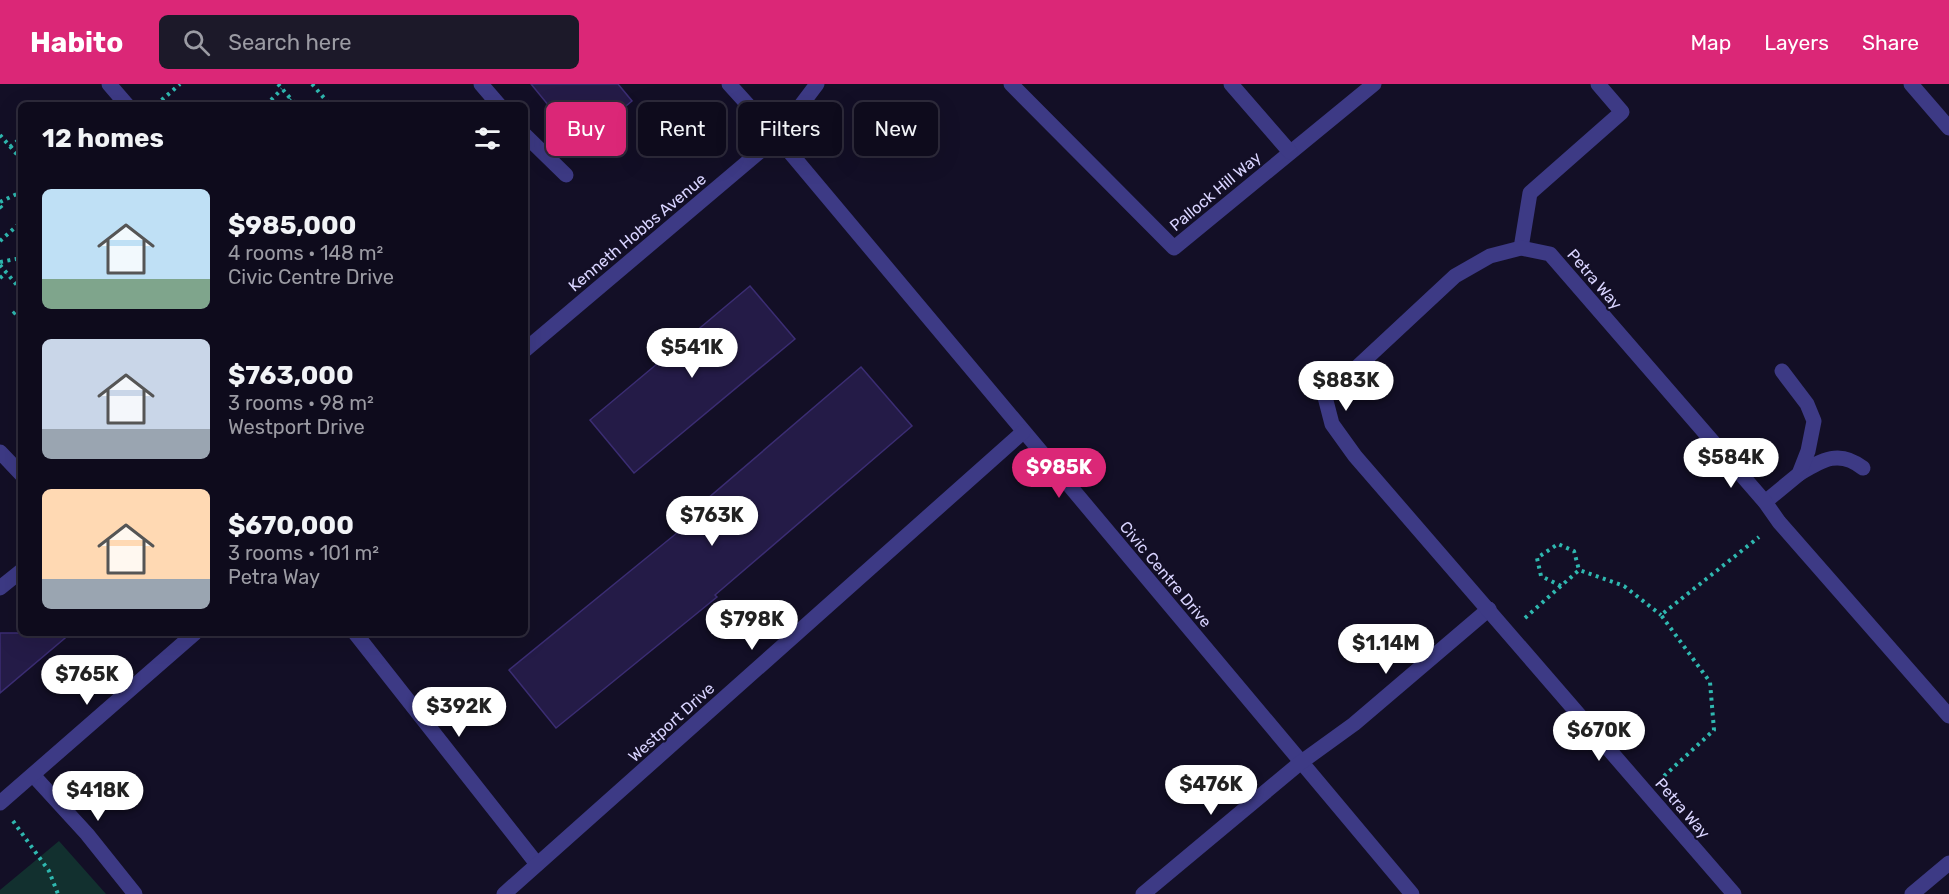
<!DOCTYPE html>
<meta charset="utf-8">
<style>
:root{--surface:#0e0b1c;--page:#1c1929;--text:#f1f3f6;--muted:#9b9ba3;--line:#2e2b3b;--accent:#db2777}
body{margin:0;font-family:Rubik,sans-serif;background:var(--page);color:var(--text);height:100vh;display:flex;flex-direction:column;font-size:22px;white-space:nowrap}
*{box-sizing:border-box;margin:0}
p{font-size:20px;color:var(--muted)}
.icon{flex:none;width:33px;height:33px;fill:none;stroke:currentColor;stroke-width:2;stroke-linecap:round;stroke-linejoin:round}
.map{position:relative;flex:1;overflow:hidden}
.drawer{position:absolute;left:18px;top:18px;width:510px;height:534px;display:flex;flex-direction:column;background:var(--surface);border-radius:9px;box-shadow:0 6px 24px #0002,0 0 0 2px var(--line)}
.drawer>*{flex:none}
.hud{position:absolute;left:546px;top:18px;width:570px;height:54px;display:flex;gap:12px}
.price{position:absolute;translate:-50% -51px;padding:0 14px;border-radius:21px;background:#fff;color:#222;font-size:20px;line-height:39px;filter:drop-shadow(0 2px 3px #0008)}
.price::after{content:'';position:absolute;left:50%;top:36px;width:18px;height:14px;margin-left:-9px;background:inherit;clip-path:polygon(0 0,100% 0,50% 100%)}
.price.on{background:var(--accent);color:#fff}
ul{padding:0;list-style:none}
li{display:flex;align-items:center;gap:18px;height:150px;padding:0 24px}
li span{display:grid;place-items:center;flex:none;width:168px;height:120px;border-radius:9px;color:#555}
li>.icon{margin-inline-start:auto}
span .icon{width:72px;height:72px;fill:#fffc;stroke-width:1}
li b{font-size:26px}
h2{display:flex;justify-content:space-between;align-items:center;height:72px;padding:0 24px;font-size:26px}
.chip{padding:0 21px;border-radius:9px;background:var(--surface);box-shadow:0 6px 24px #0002,0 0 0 2px var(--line);font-size:21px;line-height:54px}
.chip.on{background:var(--accent);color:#fff}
header{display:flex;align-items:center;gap:36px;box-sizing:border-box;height:84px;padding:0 30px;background:var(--accent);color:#fff}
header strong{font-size:28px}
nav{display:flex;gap:33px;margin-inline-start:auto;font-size:21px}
.search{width:420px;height:54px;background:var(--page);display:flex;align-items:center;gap:15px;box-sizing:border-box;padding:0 21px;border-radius:9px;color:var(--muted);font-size:22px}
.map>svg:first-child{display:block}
</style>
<header>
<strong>Habito</strong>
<div class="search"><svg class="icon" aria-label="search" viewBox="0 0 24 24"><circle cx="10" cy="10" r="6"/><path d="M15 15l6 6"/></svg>Search here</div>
<nav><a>Map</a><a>Layers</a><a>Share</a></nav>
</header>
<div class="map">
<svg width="1949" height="810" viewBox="0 0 1949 810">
<rect width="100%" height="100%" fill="#130f26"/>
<path fill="#12302f" d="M59 757 106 810H0V806Z"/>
<g fill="#241b47" stroke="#3b2d73" stroke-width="1.5">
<path d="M531 0H618L632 17 580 60Z"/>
<path d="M750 202 795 255 634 389 590 336Z"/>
<path d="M861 283 912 342 715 511 717 513 556 644 509 586 683 444 679 439Z"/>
<path d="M0 549H71L0 609Z"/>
</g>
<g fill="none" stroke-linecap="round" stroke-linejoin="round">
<g stroke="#2fb8b0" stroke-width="4" stroke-dasharray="3 4.5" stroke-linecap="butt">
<path d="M278 0 296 21"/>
<path d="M312 0 330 21"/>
<path d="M271 16 282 5"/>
<path d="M156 21 180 0"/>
<path d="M285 21 291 15"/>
<path d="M353 21 355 18"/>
<path d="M0 51 21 75"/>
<path d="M10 63 21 54"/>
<path d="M0 118 21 108"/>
<path d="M0 122 4 127"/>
<path d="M0 157 21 138"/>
<path d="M0 178 21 174"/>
<path d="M0 181 21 206"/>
<path d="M0 194 6 189"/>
<path d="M13 230 21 223"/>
<path d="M1561 502 1541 492 1537 474 1558 460 1574 467 1579 486"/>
<path d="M1525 534 1579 486 1624 502 1661 531"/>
<path d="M1664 692 1714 646 1710 598 1661 531 1759 453"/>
<path d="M13 737 49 787 58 810"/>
</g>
<g stroke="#3d3a85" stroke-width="15">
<path d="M1521 164 1530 109 1622 28 1598 0"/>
<path d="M1799 390C1822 376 1839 365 1863 384"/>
<path d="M1765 418 1799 390 1808 367 1814 337 1807 320 1782 287"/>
</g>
<g stroke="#3d3a85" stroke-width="15">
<path d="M109 0 127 21"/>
<path d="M481 0 499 21"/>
<path d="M729 0 777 53 1412 810"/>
<path d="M1011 0 1174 164 1374 0"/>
<path d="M1231 0 1290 68"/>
<path d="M1911 0 1949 44"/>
<path d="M525 51 566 91"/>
<path d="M525 266 777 53 817 0"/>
<path d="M0 368 21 390"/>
<path d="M0 504 21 487"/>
<path d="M355 549 537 780"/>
<path d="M33 691 87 750 135 810"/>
<path d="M0 719 195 549"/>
<path d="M504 810 1023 348"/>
<path d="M1143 810 1300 679 1354 640 1489 525"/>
<path d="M1734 810 1355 372 1332 340 1325 313 1455 192 1490 172 1521 164 1550 170 1765 418 1779 438 1949 632"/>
<path d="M1912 810 1949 779"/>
</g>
</g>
<g text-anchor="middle" stroke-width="4.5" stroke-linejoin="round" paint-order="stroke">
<g font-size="16" fill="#d9d4ff" stroke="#130f26">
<text transform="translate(1215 107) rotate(-40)" y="6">Pallock Hill Way</text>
<text transform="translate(637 148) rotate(-40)" y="6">Kenneth Hobbs Avenue</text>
<text transform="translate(1595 195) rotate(49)" y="6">Petra Way</text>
<text transform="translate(1166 490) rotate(50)" y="6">Civic Centre Drive</text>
<text transform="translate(671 638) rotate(-42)" y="6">Westport Drive</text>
<text transform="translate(1683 724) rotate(49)" y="6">Petra Way</text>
</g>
</g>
</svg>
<b class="price" style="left:692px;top:295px">$541K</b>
<b class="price" style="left:1346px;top:328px">$883K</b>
<b class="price" style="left:1731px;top:405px">$584K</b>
<b class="price on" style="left:1059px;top:415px">$985K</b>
<b class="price" style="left:712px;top:463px">$763K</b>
<b class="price" style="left:752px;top:567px">$798K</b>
<b class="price" style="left:1386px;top:591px">$1.14M</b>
<b class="price" style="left:87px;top:622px">$765K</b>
<b class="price" style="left:459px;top:654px">$392K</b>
<b class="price" style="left:1599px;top:678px">$670K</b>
<b class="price" style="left:1211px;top:732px">$476K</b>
<b class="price" style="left:98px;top:738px">$418K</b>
<div class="hud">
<a class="chip on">Buy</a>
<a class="chip">Rent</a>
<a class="chip">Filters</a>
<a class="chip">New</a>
</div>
<section class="drawer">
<h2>12 homes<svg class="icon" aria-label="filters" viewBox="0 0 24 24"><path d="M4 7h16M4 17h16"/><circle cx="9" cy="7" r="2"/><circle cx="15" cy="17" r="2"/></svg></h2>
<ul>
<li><span style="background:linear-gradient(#bfe0f5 75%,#7fa58c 0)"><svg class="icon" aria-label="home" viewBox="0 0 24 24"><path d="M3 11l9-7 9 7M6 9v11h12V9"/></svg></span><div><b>$985,000</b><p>4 rooms · 148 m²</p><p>Civic Centre Drive</p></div></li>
<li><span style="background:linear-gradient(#c9d6e8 75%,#9aa5b1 0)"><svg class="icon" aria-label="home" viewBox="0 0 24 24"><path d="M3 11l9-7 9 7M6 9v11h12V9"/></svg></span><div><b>$763,000</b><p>3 rooms · 98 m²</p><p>Westport Drive</p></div></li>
<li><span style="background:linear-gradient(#ffd9b3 75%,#9aa5b1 0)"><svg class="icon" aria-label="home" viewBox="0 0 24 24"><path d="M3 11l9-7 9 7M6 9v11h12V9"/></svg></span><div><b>$670,000</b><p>3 rooms · 101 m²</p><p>Petra Way</p></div></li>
</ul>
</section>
</div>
